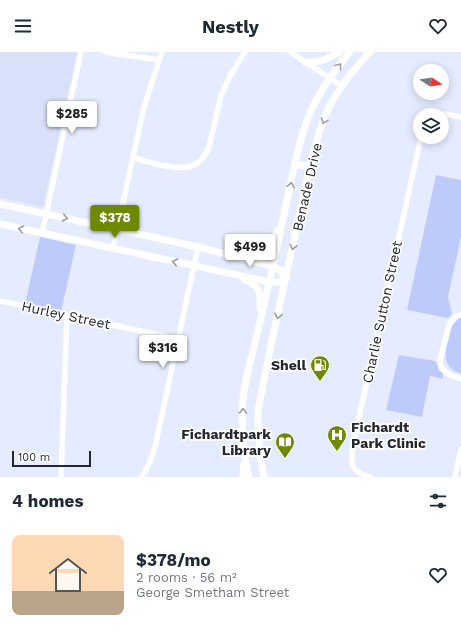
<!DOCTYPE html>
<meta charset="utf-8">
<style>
:root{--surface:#fff;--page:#f2f2f3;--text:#1f2937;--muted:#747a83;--line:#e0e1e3;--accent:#6e8900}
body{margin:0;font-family:"Work Sans",sans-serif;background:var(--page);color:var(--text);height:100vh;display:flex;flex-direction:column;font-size:15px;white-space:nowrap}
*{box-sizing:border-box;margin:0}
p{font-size:13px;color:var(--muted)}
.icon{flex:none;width:22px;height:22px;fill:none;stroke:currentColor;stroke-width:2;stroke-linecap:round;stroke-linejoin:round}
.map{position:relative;height:425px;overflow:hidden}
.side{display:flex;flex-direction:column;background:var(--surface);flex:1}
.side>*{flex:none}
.needle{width:26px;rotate:102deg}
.tools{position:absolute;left:413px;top:12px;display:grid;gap:8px}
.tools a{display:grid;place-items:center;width:36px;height:36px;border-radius:50%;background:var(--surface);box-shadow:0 2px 10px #0003;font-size:20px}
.scale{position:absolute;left:12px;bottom:10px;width:79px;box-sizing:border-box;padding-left:4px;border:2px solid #25272e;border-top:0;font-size:11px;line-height:14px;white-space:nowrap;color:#25272e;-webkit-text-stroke:3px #fff;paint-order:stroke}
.price{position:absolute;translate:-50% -34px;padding:0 9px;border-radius:4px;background:#fff;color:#222;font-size:13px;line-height:26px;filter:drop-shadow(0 1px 2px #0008)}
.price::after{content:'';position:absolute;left:50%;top:24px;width:12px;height:9px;margin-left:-6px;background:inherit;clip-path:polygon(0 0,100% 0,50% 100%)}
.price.on{background:var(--accent);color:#fff}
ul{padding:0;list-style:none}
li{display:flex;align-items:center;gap:12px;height:100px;padding:0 12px}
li+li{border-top:1px solid var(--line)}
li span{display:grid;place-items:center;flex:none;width:112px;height:80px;border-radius:8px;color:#555}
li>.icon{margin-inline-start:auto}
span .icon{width:48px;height:48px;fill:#fffc;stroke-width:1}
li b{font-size:17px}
h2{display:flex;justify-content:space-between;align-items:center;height:48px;padding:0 12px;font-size:17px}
header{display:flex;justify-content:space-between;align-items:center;height:52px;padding:0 12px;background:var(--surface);font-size:18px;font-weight:700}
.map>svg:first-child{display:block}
</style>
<header><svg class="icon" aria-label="menu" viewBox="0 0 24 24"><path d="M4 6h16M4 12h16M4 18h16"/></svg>Nestly<svg class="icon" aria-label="heart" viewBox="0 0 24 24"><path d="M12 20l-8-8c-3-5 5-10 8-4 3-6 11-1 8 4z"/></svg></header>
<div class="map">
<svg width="461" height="425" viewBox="0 0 461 425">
<rect width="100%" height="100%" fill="#e6ecff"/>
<path fill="#d9e0fa" d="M0 0H70L77 1 43 155 0 145Z"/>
<g fill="#becbfa">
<path d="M436 123 461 128V185L448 245 452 262 448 266 407 258Z"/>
<path d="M40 185 76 193 61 260 25 252Z"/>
<path d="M461 265V322C442 315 444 302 449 286 451 276 452 270 461 265Z"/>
<path d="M399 303 435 309 443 322V327L430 324 422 365 386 358Z"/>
</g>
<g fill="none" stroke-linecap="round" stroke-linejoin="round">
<g stroke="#fff" stroke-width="5.5">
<path d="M105 0 159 8"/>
<path d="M290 0 342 34"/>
<path d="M439 63 445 62 461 65"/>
<path d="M133 106C142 108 151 111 160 113 182 117 200 119 209 95L221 44 230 24 245 0"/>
<path d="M42 181 81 0"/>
<path d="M113 196 144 55 162 0"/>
<path d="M0 249 178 287"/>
<path d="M461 263 456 264 449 273 440 308 441 316 450 323 461 327"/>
<path d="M61 425 67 264"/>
<path d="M142 425 150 410 155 395 198 195"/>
<path d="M370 425C352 420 351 414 352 397L421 85"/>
<path d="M455 425 461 397"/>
</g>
<g stroke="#fff" stroke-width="7">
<path d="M305 10C322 11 326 7 340 0"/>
<path d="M295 112 310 115"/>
<path d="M0 152 198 195 273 214 281 219 286 226"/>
<path d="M0 172 270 230H279L286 226"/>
<path d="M242 204C267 203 267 199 278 178"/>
<path d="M245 228C259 233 261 241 260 256"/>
<path d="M243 425 244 411"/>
<path d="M249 425C243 402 241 371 243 347 245 327 251 307 256 287 262 260 269 232 275 205 280 181 285 157 290 134 295 110 300 86 309 63 319 40 334 19 350 0"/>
<path d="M264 425C259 402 258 383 258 359 269 298 283 238 296 178 305 140 311 100 325 64 335 40 352 19 370 0"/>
</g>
</g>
<defs><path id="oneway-chevron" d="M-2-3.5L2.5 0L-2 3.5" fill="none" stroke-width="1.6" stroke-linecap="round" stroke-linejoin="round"/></defs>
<g stroke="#9d9ea1">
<use href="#oneway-chevron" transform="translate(339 14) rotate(-53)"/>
<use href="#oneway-chevron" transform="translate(324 69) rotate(110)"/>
<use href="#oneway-chevron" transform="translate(291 133) rotate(-78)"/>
<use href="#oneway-chevron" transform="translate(65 166) rotate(12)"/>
<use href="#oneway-chevron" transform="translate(21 177) rotate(-168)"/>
<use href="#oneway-chevron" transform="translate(293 195) rotate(103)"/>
<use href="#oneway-chevron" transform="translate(175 210) rotate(-168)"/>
<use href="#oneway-chevron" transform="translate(278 264) rotate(102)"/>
<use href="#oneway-chevron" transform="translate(243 359) rotate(-89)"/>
</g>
<defs>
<g id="fuel-pin" transform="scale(1)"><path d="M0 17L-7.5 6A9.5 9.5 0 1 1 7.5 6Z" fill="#6e8900" stroke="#fff"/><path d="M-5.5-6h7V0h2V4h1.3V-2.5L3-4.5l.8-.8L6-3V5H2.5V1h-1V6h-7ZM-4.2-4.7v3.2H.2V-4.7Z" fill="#fff"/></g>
<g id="hospital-pin" transform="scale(1)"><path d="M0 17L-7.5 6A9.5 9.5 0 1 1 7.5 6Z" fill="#6e8900" stroke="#fff"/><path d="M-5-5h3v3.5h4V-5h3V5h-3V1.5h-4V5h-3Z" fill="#fff"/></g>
<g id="library-pin" transform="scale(1)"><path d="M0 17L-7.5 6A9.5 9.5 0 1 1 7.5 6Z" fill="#6e8900" stroke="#fff"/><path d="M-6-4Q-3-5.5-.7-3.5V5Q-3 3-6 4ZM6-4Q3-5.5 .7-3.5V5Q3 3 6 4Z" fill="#fff"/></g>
</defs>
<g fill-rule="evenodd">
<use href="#fuel-pin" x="320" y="313"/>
<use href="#hospital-pin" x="337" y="383"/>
<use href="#library-pin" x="285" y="390"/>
</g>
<g text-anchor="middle" stroke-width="3.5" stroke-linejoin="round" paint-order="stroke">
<g font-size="14" fill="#25272e" stroke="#fff">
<text transform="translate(307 135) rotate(-77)" y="5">Benade Drive</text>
<text transform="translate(382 260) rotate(-78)" y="5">Charlie Sutton Street</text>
<text transform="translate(66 263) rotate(12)" y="5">Hurley Street</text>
</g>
<g font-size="14" font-weight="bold" fill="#25272e" stroke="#fff" text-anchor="end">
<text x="306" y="318">Shell</text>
<text x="351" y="380" text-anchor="start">Fichardt<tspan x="351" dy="16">Park Clinic</tspan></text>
<text x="271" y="387">Fichardtpark<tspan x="271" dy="16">Library</tspan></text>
</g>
</g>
</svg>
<div class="tools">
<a><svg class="needle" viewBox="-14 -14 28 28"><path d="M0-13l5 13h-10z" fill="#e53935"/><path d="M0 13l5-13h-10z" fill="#747a83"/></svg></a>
<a><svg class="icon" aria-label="layers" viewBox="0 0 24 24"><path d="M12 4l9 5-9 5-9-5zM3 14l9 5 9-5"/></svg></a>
</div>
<div class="scale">100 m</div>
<b class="price" style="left:72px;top:83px">$285</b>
<b class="price on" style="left:115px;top:187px">$378</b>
<b class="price" style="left:250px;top:216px">$499</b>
<b class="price" style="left:163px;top:317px">$316</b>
</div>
<section class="side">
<h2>4 homes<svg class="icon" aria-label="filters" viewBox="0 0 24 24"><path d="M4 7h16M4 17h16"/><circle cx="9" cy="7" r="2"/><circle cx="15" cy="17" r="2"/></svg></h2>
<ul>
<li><span style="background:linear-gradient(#ffd9b3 70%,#b9a48a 0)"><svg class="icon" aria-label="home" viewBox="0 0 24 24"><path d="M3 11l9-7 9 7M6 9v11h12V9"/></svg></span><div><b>$378/mo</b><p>2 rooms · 56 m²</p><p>George Smetham Street</p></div><svg class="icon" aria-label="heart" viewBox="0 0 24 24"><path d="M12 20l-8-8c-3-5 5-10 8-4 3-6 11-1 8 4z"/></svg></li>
</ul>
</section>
